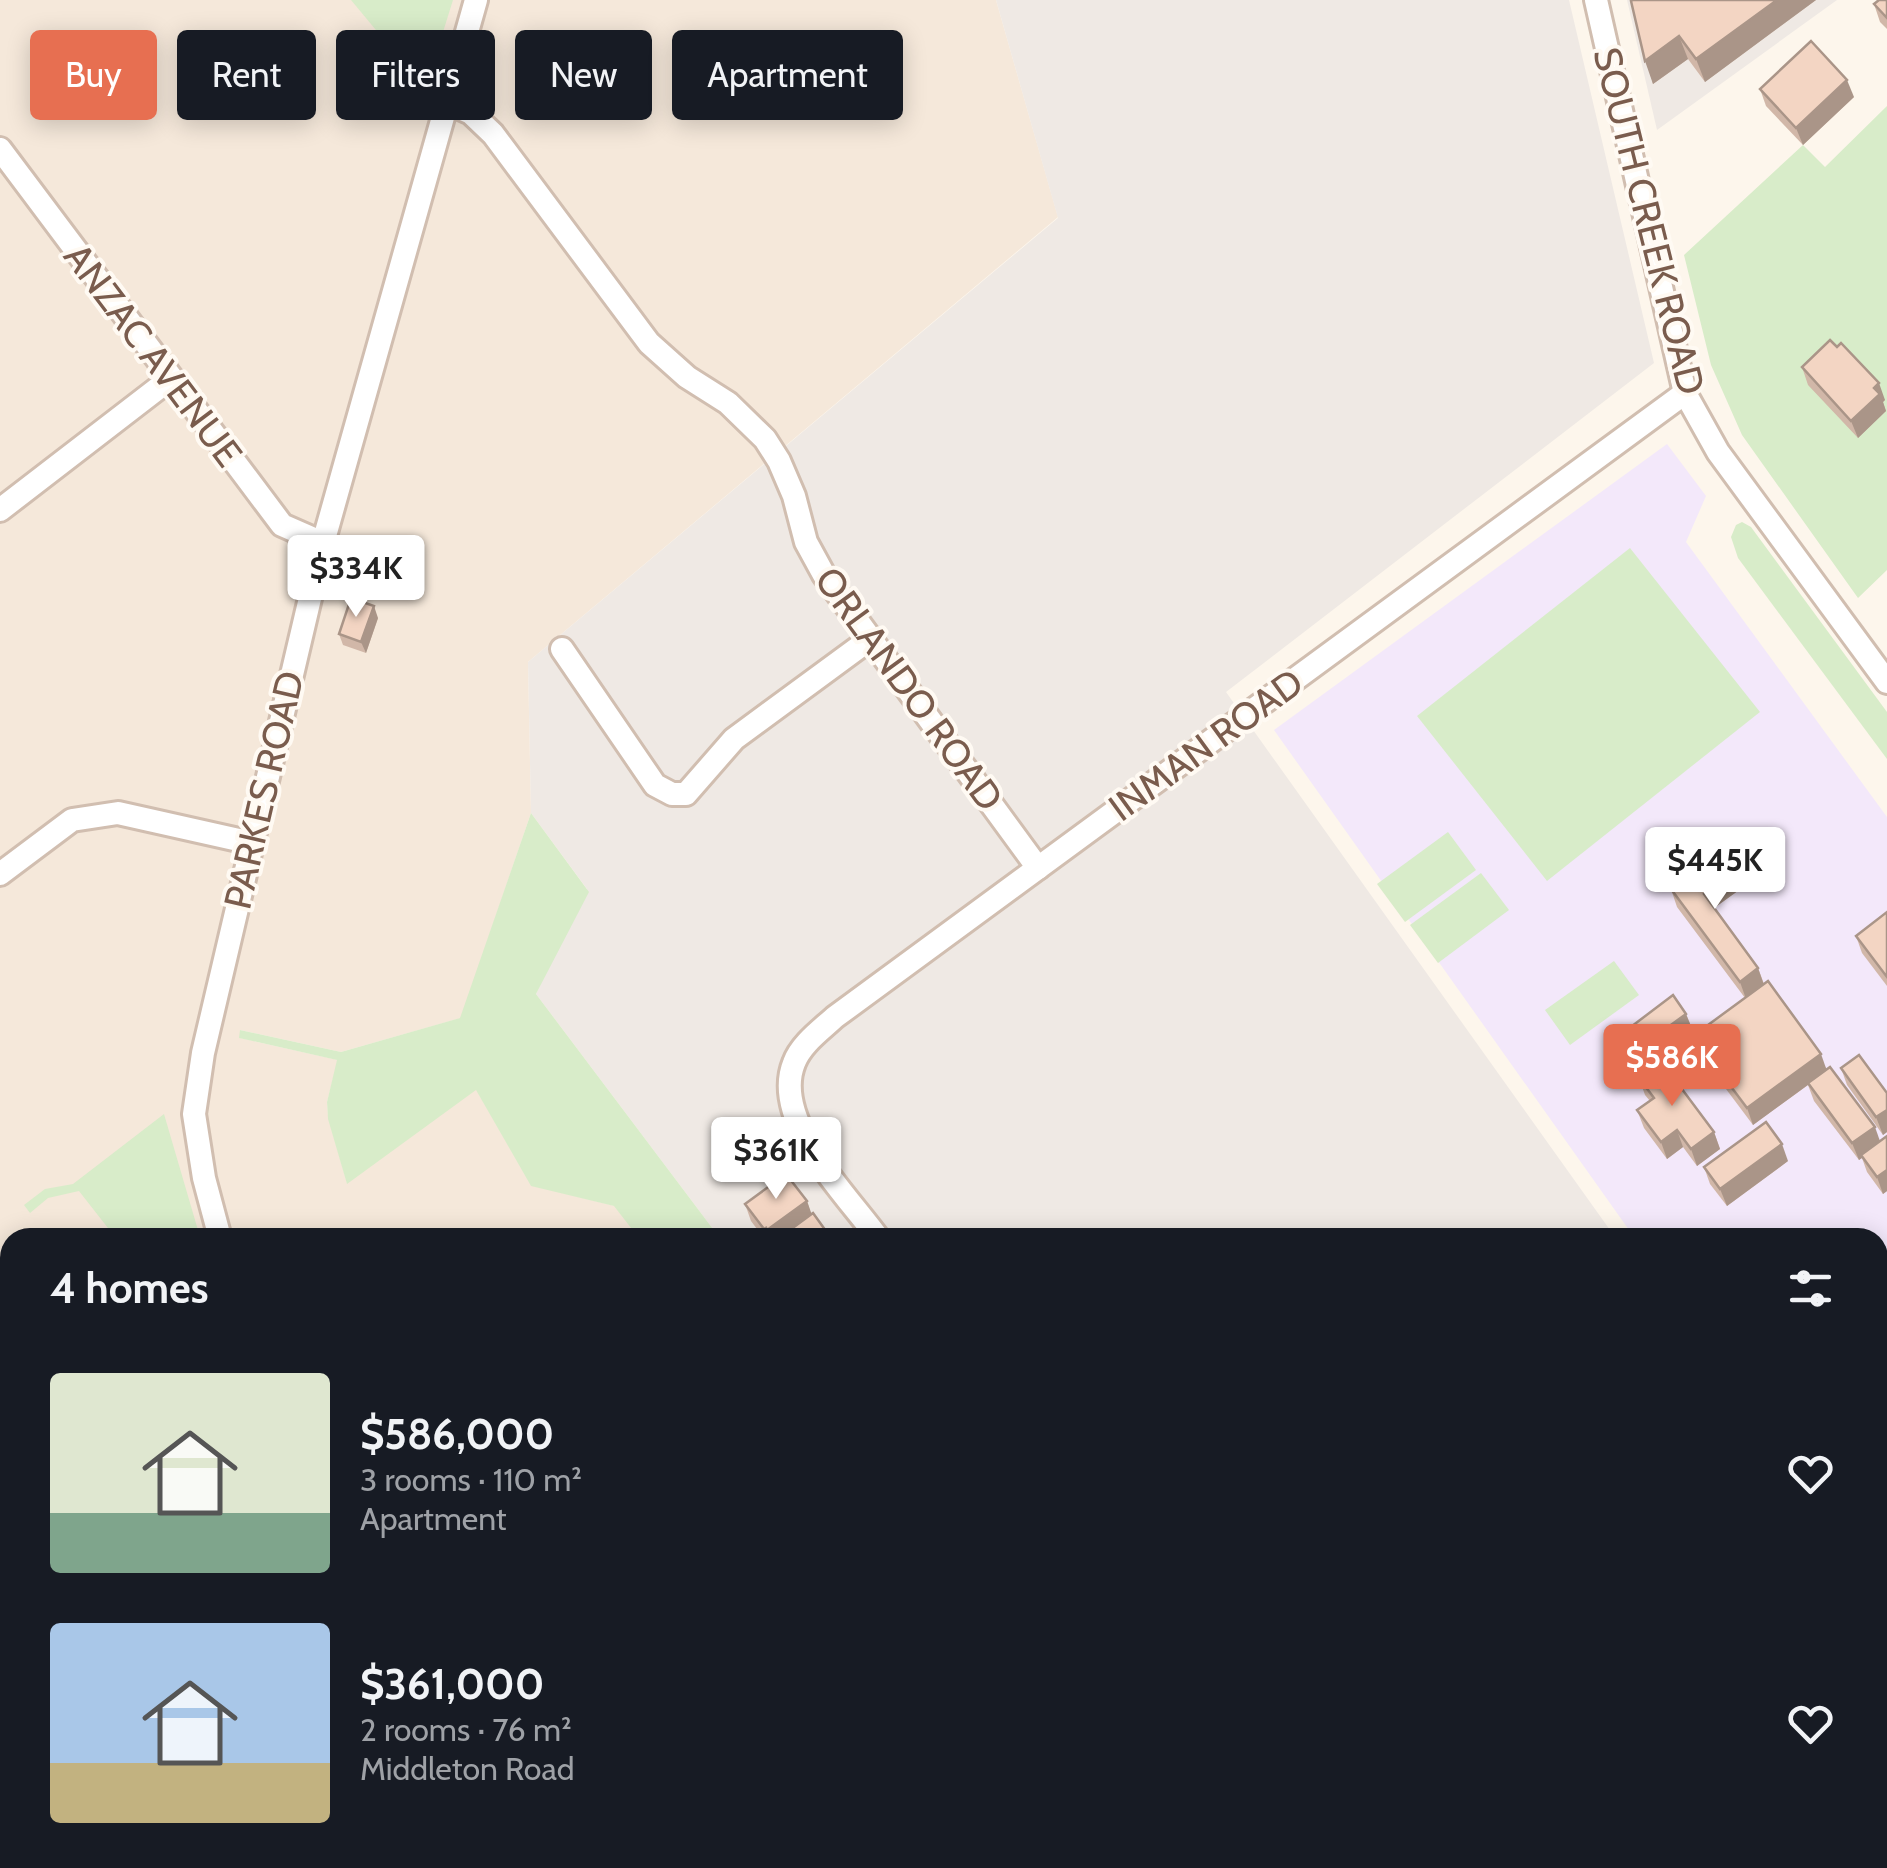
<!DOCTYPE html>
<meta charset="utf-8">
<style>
:root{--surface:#171b24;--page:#20242c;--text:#f1f3f6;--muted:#9ea1a6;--accent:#e76f51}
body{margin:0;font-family:Cabin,sans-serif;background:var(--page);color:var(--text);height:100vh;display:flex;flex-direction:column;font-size:38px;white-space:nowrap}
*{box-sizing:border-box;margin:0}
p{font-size:32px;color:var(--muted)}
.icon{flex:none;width:55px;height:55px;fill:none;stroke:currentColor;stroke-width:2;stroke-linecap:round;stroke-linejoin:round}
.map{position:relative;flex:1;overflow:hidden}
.panel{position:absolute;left:0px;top:1228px;width:1888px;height:642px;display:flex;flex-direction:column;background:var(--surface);border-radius:30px 30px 0 0;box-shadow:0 5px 25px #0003}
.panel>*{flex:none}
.top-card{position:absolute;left:30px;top:30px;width:1000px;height:90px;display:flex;gap:20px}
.price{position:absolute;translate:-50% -85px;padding:0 22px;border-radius:10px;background:#fff;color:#222;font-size:32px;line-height:65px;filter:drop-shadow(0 2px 5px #0008)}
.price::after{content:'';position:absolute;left:50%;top:60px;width:30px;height:22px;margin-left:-15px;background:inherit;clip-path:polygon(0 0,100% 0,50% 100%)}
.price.current{background:var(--accent);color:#fff}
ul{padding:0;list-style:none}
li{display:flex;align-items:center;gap:30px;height:250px;padding:0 50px}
li span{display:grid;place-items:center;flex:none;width:280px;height:200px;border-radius:10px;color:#555}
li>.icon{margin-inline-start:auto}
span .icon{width:120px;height:120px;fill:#fffc;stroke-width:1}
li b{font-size:42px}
h2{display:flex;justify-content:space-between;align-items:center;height:120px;padding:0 50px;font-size:42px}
.tag{padding:0 35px;border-radius:10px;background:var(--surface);box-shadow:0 5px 25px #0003;font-size:35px;line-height:90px}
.tag.current{background:var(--accent);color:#fff}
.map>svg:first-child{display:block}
</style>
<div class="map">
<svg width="1887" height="1868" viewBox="0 0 1887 1868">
<rect width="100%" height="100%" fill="#fdf6ec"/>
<path fill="#f5e8da" d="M0 0H996L1058 217 528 662 531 813 461 1018 341 1052 240 1030V1038L338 1060 327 1102 328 1116 347 1183 476 1089 531 1185 615 1206 638 1237 10 1238V1860H639L645 1868H0Z"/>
<g fill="#efe9e4">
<path d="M996 0H1569L1654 363 1226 692 1615 1237H719L536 994 587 889 531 813 528 662 1058 218Z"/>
<path d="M1627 0H1837L1657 130Z"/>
<path d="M1878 1524 1887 1561V1868H645L639 1860H1878Z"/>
</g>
<path fill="#f3e8fa" d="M1667 444 1706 496 1686 542 1887 817V1305L1878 1313V1238L1634 1237 1274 730Z"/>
<g fill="#d8ecc9">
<path d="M351 0H453L429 77 405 65Z"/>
<path d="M1887 106V570L1858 598 1742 435 1711 365 1684 255 1803 145 1825 167Z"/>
<path d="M1742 522 1751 527 1887 712V759L1738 558 1731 537 1736 525Z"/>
<path d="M1630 548 1760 712 1547 881 1417 716Z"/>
<path d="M531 813 589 892 536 994 719 1237H638L614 1206 531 1186 476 1090 347 1184 328 1119 327 1102 337 1060 239 1038 240 1030 341 1052 460 1018Z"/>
<path d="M1448 832 1476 870 1405 922 1377 884Z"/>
<path d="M1481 873 1509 910 1438 963 1410 925Z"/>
<path d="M1614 961 1639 995 1570 1045 1545 1010Z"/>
<path d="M164 1114 200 1237H115L79 1191 48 1198 30 1213 24 1205 45 1189 73 1184Z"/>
<path d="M486 1860H639L645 1868H490Z"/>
</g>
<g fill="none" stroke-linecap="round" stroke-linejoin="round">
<g stroke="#d1beb0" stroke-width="28">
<g id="minor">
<path d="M1596 0 1685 393 1718 452 1887 682"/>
<path d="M446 102 471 113 493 134 649 343 687 377 728 403 765 439 779 461 794 496 806 542 824 575 1038 868"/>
<path d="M0 149 282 525 323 543"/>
<path d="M0 510 170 379"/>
<path d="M562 649 655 785 672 794H686L734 739 870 639"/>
<path d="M0 874 72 820 118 813 252 843"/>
<path d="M220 1238 204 1178 194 1114 203 1053 323 543 476 0"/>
<path d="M878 1238C846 1194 771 1120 794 1063 801 1044 821 1030 835 1017L1685 393"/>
<path d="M1878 1360 1887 1350"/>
<path d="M1878 1418 1887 1453"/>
<path d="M250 1860 253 1868"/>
<path d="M1339 1860 1345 1868"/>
</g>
</g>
<use href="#minor" stroke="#fff" stroke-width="22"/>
</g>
<g fill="#d1b7a8">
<path d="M1633 0H1816L1705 82 1688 59 1653 84Z"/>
<path d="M1887 0V29L1880 22 1874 4Z"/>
<path d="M1760 89 1854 97 1803 145 1766 106Z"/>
<path d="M1837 347 1885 400 1883 402 1886 411 1858 438 1808 385 1802 367Z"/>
<path d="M378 618 366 653 343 645 339 634Z"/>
<path d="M1740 867 1746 885 1714 908 1758 968 1764 984 1880 1141 1887 1136V1191L1883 1194 1867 1172 1862 1158 1859 1160 1814 1101 1808 1085 1753 1125 1699 1053 1693 1036 1745 998 1677 907 1671 889Z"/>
<path d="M1887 912V986L1862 953 1856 936Z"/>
<path d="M1686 1014 1693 1031 1630 1076 1617 1059 1611 1042Z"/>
<path d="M1841 1068 1887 1093V1132L1883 1135 1847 1085Z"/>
<path d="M1639 1078 1714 1132 1720 1149 1697 1166 1683 1147 1667 1159 1644 1128 1637 1110 1650 1101 1645 1095Z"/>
<path d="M1788 1161 1727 1206 1710 1184 1704 1167Z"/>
<path d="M807 1201 811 1214 760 1233 751 1221 745 1204Z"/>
<path d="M1398 1860H1492L1481 1868H1404Z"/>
<path d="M1506 1860H1554L1543 1868H1512Z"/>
</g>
<g fill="#aa9588">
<path d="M1777 0H1816L1705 82 1696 59Z"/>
<path d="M1679 36 1688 59 1653 84 1645 61Z"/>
<path d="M1847 80 1854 97 1803 145 1796 128Z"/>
<path d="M1879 383 1885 400 1883 402 1886 411 1858 438 1851 421Z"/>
<path d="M374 606 378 618 366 653 361 642Z"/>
<path d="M1740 867 1746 885 1710 911 1704 894Z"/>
<path d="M1758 968 1764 985 1746 999 1740 982Z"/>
<path d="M1686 1014 1693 1031 1630 1076 1624 1059Z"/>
<path d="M1821 1054 1827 1071 1753 1125 1747 1108Z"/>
<path d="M1887 1110V1132L1883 1135 1876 1117Z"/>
<path d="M1875 1127 1881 1144 1859 1160 1852 1143Z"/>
<path d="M1677 1130 1683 1147 1667 1159 1661 1142Z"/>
<path d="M1714 1132 1720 1149 1697 1166 1691 1149Z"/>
<path d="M1782 1144 1788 1161 1727 1206 1720 1189Z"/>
<path d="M1887 1170V1191L1883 1194 1877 1177Z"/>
<path d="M807 1201 813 1218 787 1238H768L766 1232Z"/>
<path d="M927 1860H966L955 1868H916Z"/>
<path d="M1453 1860H1492L1481 1868H1443Z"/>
<path d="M1516 1860H1554L1543 1868H1518Z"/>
</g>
<g fill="#f3d5c3" stroke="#aa9588" stroke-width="2.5">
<path d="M1633 0H1777L1696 59 1679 36 1645 61 1631 1Z"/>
<path d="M1879 0H1887V18L1874 4Z"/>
<path d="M1811 41 1847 80 1796 128 1760 89Z"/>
<path d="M1830 340 1837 347 1841 343 1879 383 1874 388 1880 394 1851 421 1802 367Z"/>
<path d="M351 598 374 606 361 642 339 634Z"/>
<path d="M1726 849 1740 867 1704 894 1758 968 1740 982 1671 889Z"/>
<path d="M1887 912V977L1856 936Z"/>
<path d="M1768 981 1821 1054 1747 1108 1693 1036Z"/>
<path d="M1673 995 1686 1014 1624 1059 1611 1042Z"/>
<path d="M1859 1055 1887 1093V1110L1876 1117 1841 1068Z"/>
<path d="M1661 1061 1714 1132 1691 1149 1677 1130 1661 1142 1637 1110 1654 1098 1639 1078Z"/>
<path d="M1830 1067 1875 1127 1852 1143 1808 1083Z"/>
<path d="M1766 1122 1782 1144 1720 1189 1704 1167Z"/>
<path d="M1887 1136V1170L1877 1177 1861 1155Z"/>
<path d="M786 1174 807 1201 767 1230 766 1228 764 1229 745 1204Z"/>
<path d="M813 1213 831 1238H779Z"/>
<path d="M766 1228 773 1238H753Z"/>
<path d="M1878 1732 1887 1745V1868H1706L1717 1860H1878Z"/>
<path d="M800 1860H927L916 1868H789Z"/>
<path d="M1407 1860H1453L1443 1868H1413Z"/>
</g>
<g text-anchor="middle" stroke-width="8" stroke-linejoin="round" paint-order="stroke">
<g font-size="38" fill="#7a5c4d" stroke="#fffaf3">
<text transform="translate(1649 221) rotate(76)" y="13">SOUTH CREEK ROAD</text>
<text transform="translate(153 355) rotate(53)" y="13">ANZAC AVENUE</text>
<text transform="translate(909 689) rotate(54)" y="13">ORLANDO ROAD</text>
<text transform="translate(1206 745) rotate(-36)" y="13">INMAN ROAD</text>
<text transform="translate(264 790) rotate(-77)" y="13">PARKES ROAD</text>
</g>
</g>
</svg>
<b class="price" style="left:356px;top:620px">$334K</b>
<b class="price" style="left:1715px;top:912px">$445K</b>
<b class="price current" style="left:1672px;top:1109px">$586K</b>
<b class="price" style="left:776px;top:1202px">$361K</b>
<div class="top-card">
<a class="tag current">Buy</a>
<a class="tag">Rent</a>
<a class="tag">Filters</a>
<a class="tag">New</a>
<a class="tag">Apartment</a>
</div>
<section class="panel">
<h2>4 homes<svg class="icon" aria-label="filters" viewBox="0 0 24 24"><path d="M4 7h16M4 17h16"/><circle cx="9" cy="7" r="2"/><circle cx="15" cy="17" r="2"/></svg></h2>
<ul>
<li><span style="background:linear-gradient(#dfe7d0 70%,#7fa58c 0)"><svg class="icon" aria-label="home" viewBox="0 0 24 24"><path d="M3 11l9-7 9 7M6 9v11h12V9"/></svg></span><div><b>$586,000</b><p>3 rooms · 110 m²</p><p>Apartment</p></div><svg class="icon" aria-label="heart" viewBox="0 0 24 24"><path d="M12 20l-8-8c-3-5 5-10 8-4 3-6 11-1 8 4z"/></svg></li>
<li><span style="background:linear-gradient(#a9c7e8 70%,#c2b280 0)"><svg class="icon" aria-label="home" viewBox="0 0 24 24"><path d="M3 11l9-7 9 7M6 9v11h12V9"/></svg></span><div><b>$361,000</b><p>2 rooms · 76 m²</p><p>Middleton Road</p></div><svg class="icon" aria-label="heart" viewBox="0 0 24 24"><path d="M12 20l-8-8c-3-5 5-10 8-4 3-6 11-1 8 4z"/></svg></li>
</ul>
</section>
</div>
